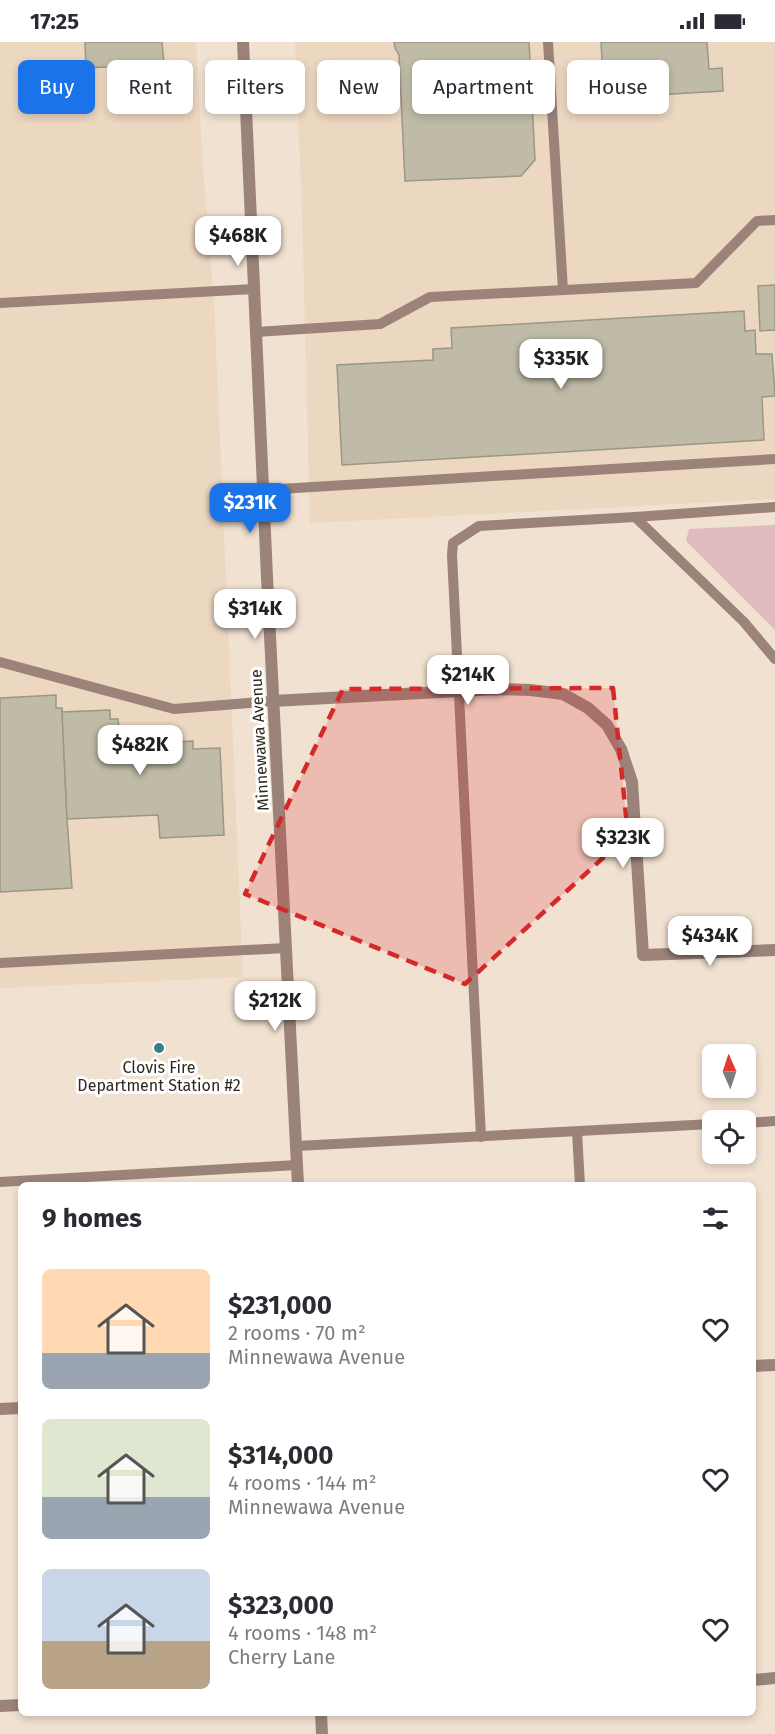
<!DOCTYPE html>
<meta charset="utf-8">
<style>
:root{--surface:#fff;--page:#f7f7f7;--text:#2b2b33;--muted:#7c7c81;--accent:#1a73e8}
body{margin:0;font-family:"Fira Sans",sans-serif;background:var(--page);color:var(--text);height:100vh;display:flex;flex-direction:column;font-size:22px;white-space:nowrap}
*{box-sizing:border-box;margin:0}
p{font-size:20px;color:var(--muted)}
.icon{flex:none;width:33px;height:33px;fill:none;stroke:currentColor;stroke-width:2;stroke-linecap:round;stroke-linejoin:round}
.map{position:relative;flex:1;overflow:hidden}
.sheet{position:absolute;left:18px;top:1140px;width:738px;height:534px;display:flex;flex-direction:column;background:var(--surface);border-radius:9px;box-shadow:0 3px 9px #0003}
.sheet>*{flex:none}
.banner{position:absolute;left:18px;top:18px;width:740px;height:54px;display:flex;gap:12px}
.needle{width:39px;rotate:357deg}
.fabs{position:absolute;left:702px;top:1002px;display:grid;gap:12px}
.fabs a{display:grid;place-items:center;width:54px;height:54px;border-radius:9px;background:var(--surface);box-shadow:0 3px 9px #0003;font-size:30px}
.price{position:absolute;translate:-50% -51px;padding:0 14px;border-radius:12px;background:#fff;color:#222;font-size:20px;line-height:39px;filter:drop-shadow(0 2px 3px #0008)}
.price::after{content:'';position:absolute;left:50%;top:36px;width:18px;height:14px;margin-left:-9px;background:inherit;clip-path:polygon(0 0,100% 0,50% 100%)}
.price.selected{background:var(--accent);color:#fff}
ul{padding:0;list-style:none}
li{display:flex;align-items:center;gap:18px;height:150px;padding:0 24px}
li span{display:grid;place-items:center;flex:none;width:168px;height:120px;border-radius:9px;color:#555}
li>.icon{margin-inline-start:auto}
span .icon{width:72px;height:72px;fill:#fffc;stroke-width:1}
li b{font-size:26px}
h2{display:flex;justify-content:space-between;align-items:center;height:72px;padding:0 24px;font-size:26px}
.pill{padding:0 21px;border-radius:9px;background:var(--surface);box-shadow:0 3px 9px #0003;font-size:21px;line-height:54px}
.pill.selected{background:var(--accent);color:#fff}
.status{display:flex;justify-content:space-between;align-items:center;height:42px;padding:0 30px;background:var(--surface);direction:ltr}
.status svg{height:16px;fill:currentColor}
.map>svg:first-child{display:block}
</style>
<div class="status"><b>17:25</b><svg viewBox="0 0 49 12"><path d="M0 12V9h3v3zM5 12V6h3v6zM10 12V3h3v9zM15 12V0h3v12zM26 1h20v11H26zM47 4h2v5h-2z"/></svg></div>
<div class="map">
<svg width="775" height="1692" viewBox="0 0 775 1692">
<rect width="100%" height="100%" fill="#f1e1d1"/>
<g fill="#ecd7c1">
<path d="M0 0H196L203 126 214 259 243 935 0 946Z"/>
<path d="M295 0H775V457L310 481 302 167Z"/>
</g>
<path fill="#e0bbbe" d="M775 483V588L686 499 689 487Z"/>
<g fill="#bfbba7" stroke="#9b9783" stroke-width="1.5">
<path d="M85 0H162L164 22 86 26Z"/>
<path d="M394 0H529L535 118 521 134 405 139 399 13 395 6Z"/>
<path d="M601 0H707L709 27 722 26 723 49 604 56Z"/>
<path d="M775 243V288L760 289 758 244Z"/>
<path d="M744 269 745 289 755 288 756 312H772L775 354 762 355 764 398 342 423 337 323 433 318V307L452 306 451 286Z"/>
<path d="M56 653V666H62L67 777 72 846 0 850V656Z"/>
<path d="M110 668V677H118L119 685 150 684 151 692H159L160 701 193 699V707L220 706 224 793 160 796 158 773 67 777 62 670Z"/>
</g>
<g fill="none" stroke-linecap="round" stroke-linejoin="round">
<g stroke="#9b837a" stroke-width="10">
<path d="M548 0 563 248"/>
<path d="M0 261 254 247"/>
<path d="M256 290 380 282 430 255 696 241 757 179 775 178"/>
<path d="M263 448 775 417"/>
<path d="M635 475 744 580 775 617"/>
<path d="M0 620 174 667 273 659"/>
<path d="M0 921 286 906"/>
<path d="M746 1081 775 1079"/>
<path d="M577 1090 580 1143"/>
<path d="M481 1095 452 513 453 501 479 484 635 475 775 465"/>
<path d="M297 1104 712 1082"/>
<path d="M0 1140 297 1123"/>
</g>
<g stroke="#9b837a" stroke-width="12">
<path d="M273 659 496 647 531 648 563 652 588 666 607 683 621 707 632 740 643 913 775 908"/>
<path d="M753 1324 775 1323"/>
<path d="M0 1367 21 1366"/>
<path d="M753 1638 775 1636"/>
<path d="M0 1664 21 1663"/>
</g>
<g stroke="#9b837a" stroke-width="12">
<path d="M243 0 267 535 298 1143"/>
<path d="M321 1671 322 1692"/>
</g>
</g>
<path fill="#d62828" fill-opacity="0.2" stroke="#d62828" stroke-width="4.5" stroke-dasharray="12 8" stroke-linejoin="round" d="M613 646 628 793 465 942 245 852 343 647Z"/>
<circle fill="#397e8b" stroke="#fff" stroke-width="2" cx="159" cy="1006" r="6"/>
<g text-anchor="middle" stroke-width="6" stroke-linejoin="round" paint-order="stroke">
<g font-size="16" fill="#2d2821" stroke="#fff">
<text transform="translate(259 698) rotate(-93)" y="6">Minnewawa Avenue</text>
</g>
<g font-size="16" fill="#2d2821" stroke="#fff">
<text x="159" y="1031">Clovis Fire<tspan x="159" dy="18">Department Station #2</tspan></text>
</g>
</g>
</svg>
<div class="fabs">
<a><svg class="needle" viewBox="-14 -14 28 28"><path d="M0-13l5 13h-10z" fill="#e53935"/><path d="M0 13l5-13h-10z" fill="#7c7c81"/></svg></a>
<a><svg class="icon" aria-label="locate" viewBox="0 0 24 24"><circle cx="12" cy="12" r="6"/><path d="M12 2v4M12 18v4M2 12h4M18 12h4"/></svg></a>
</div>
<b class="price" style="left:238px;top:225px">$468K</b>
<b class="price" style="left:561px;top:348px">$335K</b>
<b class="price selected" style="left:250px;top:492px">$231K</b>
<b class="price" style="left:255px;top:598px">$314K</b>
<b class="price" style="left:468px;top:664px">$214K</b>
<b class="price" style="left:140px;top:734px">$482K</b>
<b class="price" style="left:623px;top:827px">$323K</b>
<b class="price" style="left:710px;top:925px">$434K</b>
<b class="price" style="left:275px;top:990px">$212K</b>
<div class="banner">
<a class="pill selected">Buy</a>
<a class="pill">Rent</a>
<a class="pill">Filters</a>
<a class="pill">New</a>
<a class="pill">Apartment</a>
<a class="pill">House</a>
</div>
<section class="sheet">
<h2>9 homes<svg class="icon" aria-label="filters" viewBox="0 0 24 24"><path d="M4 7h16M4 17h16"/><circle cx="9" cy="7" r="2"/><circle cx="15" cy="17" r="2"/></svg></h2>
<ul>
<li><span style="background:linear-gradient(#ffd9b3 70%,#9aa5b1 0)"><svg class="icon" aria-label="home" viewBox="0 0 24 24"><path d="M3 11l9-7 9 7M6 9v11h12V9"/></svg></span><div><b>$231,000</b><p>2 rooms · 70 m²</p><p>Minnewawa Avenue</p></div><svg class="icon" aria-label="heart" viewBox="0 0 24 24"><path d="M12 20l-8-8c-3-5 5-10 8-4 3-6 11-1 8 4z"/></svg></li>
<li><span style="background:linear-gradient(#dfe7d0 65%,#9aa5b1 0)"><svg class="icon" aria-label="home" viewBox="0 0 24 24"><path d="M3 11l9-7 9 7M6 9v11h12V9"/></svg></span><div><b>$314,000</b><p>4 rooms · 144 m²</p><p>Minnewawa Avenue</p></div><svg class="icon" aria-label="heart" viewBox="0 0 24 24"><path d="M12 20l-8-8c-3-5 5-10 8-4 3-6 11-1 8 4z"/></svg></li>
<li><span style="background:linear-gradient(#c9d6e8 60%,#b9a48a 0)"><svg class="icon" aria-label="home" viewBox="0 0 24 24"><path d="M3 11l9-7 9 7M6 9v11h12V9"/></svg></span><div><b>$323,000</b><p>4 rooms · 148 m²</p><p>Cherry Lane</p></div><svg class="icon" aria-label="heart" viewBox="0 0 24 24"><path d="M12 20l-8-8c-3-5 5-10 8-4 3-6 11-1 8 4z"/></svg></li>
</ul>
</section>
</div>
